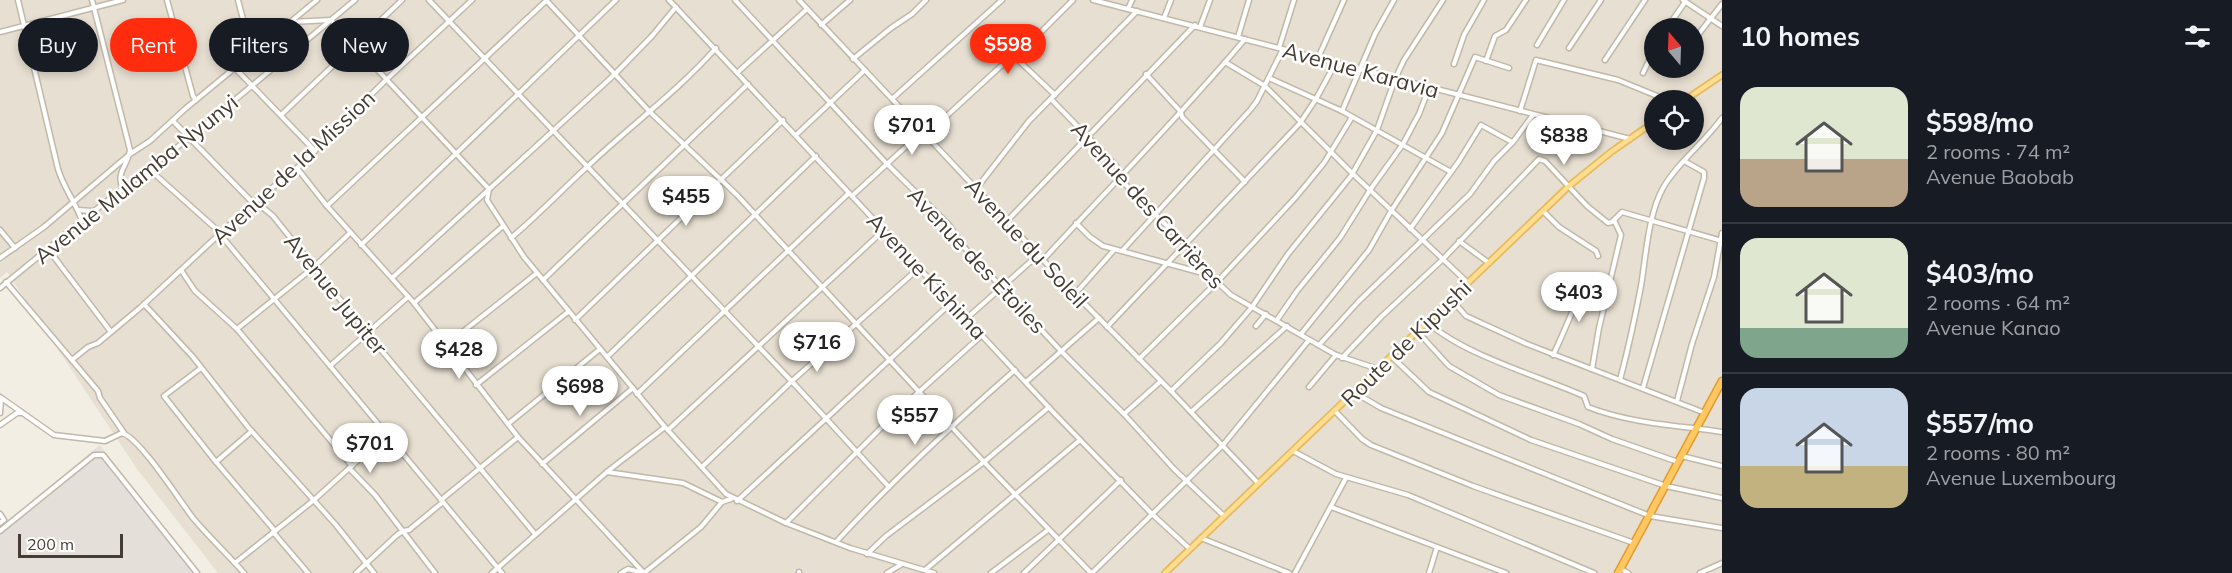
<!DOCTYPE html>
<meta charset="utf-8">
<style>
:root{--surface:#171b24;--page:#242831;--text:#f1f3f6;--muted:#9ea1a6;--line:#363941;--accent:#ff2d0e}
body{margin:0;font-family:Mulish,sans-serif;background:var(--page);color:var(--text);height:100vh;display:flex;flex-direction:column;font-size:22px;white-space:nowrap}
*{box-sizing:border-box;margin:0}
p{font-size:20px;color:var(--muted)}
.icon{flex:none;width:33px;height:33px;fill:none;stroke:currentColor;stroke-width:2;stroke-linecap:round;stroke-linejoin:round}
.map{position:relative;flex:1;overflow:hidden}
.side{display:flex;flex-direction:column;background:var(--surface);width:510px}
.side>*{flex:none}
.guide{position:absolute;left:18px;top:18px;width:570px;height:54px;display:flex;gap:12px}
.needle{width:39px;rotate:341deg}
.tools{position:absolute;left:1644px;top:18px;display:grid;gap:12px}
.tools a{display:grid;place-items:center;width:60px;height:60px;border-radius:50%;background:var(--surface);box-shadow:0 3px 9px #0003;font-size:30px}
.scale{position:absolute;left:18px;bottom:15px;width:105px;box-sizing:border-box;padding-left:6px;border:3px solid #453d34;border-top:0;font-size:16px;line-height:21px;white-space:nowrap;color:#453d34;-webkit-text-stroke:4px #fff;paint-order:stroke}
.price{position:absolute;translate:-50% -51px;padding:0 14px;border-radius:21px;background:#fff;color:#222;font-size:20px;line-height:39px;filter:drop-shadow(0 2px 3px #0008)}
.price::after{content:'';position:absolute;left:50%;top:36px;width:18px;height:14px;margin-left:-9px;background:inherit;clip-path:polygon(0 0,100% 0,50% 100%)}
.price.current{background:var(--accent);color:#fff}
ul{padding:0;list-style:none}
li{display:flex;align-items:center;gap:18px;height:150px;padding:0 18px}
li+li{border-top:2px solid var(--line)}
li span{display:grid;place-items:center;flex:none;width:168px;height:120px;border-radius:18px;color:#555}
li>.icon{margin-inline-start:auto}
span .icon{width:72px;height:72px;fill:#fffc;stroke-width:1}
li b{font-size:26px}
h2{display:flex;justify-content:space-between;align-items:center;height:72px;padding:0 18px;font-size:26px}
.pill{padding:0 21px;border-radius:27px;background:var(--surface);box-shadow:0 3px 9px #0003;font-size:21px;line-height:54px}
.pill.current{background:var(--accent);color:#fff}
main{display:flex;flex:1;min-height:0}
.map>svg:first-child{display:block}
</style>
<main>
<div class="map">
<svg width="1722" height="573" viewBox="0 0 1722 573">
<rect width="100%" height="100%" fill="#f2eee4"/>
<path fill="#e7dfd1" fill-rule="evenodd" d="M0 0H1722V573H218L137 469 7 272 0 278ZM1654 28H1694V68H1654ZM1654 100H1694V140H1654Z"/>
<path fill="#e4dfd9" d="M100 445 200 573H0V527Z"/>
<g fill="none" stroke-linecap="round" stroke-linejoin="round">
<g stroke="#c1b8a9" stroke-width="7">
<g id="minor">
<path d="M18 0 58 169C64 189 76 203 82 221"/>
<path d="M92 0 130 150C128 165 115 173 123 189"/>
<path d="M167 0 193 96 196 100"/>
<path d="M238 0 252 54"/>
<path d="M429 0 798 388 889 487"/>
<path d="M546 0 650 112 737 195 984 462 1091 573"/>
<path d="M669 0 1056 415 1151 513 1190 549"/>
<path d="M735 0 887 164 949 225 964 247 1061 351 1124 414 1174 469 1224 516"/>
<path d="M799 0 1075 294 1171 391 1258 483"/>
<path d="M1093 0 1630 139"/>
<path d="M1683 0 1722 26"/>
<path d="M1128 9 1132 0"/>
<path d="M1164 18 1171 0"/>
<path d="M290 22 331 20 489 189 487 200 524 257 665 427 726 494 786 523 850 548 934 573"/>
<path d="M821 25 850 0"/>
<path d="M1200 27 1210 0"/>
<path d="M1667 28 1685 2"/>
<path d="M0 32 123 0"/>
<path d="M1238 37 1249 0"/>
<path d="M1694 40 1722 4"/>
<path d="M1537 45 1564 0"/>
<path d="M1279 48 1294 0"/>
<path d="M1569 48 1601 0"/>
<path d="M1318 58 1344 0"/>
<path d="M853 59 891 28 912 14 926 0"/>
<path d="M1017 59 1055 95"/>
<path d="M1605 60 1645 0"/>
<path d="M1486 61 1495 36 1506 30 1526 0"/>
<path d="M1225 62 1265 86 1352 173 1468 283"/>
<path d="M1454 64 1464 35 1484 0"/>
<path d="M235 68 315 151"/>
<path d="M738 72 807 9"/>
<path d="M1643 73 1654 50"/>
<path d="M1146 74 1181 112 1182 117 1245 182"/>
<path d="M1269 78 1342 111 1451 172"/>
<path d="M892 99 1002 0"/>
<path d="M1051 99 1117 167 1121 180 1186 245 1217 282 1231 295 1336 355 1378 369"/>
<path d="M1342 111 1375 34 1394 0"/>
<path d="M1520 111 1536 60 1618 80 1667 100"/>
<path d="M281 115 402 0"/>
<path d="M173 121 253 203 261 206 273 216 367 333 535 534"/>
<path d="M796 135 865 70"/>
<path d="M926 135 1001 66 1020 57 1040 33 1073 0"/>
<path d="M297 168 327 206 414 303 518 437 644 573"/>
<path d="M149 169 214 227 330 366"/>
<path d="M976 189 1029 121 1137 11"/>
<path d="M852 196 923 131"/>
<path d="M327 206 547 0"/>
<path d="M78 210 92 211"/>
<path d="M1543 211 1559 227 1596 251 1598 256"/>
<path d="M1007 221 1195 25"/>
<path d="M1076 223 1090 237 1103 246 1210 275"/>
<path d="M1410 229 1459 161 1481 125 1512 142"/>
<path d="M0 230 15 248"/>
<path d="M511 238C538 215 562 190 588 166 630 126 677 92 716 48"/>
<path d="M1459 241 1489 263"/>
<path d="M361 245 616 0"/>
<path d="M48 249 111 332"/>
<path d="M1122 251 1251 109 1257 101 1283 49"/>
<path d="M0 258 44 227 130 154 150 141 185 109 317 0"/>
<path d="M1043 260C1111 186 1181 115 1245 39"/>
<path d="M181 270 195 291 237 329 352 466"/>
<path d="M392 278 614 75 652 36 676 7"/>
<path d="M543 280 748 84"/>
<path d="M6 282 98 391 100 398 124 433"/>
<path d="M0 288 94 211 189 138 355 0"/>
<path d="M1075 294 1114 250"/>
<path d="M408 297 330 366 502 573"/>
<path d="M1451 299 1466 316 1527 344 1705 413"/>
<path d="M414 303 503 226"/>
<path d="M144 304 193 357 248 427 336 525 374 573"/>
<path d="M967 318 1038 255"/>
<path d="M575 320 783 120"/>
<path d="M1277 320 1297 291 1340 238 1370 190 1403 144 1419 114 1429 88"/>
<path d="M1428 322C1459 353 1541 377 1584 396L1588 407C1632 424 1676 425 1722 432"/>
<path d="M1256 326 1266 314"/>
<path d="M1107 327 1300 123 1316 99 1336 62"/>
<path d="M237 329 314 267 350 233"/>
<path d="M1417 331 1449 366 1499 395 1579 424 1612 439 1678 462"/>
<path d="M1301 334 1369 250 1391 211 1442 133 1475 57 1509 68"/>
<path d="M446 345 537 273"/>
<path d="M1319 345 1359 301 1470 194 1494 161 1513 142 1533 115"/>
<path d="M1553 355C1565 331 1574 306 1585 281"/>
<path d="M1391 356 1429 392 1531 440 1666 486 1722 498"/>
<path d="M607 357 816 156"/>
<path d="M1342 358 1381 317 1442 260 1539 159 1545 161 1587 206 1608 223 1612 222 1622 212 1722 241"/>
<path d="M1139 359 1217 282 1296 197 1324 163 1352 117"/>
<path d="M72 360 88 347 98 343 141 307 253 203 297 168 387 79 472 0"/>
<path d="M201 368 164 396 216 462 275 531"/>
<path d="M1592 369 1599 328 1621 235 1614 220"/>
<path d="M1620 380C1628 349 1635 318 1641 286 1646 256 1648 215 1663 188 1678 162 1704 143 1722 118"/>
<path d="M1026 382 1099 318"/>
<path d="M476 385 568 312"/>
<path d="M1309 387 1336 355"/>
<path d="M1643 388 1704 178V172L1684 161"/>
<path d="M1171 391 1221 343 1252 307 1288 254 1351 176 1377 130 1395 79 1404 60 1443 0"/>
<path d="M1354 392 1381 408 1650 516 1722 528"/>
<path d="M637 394 849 193"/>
<path d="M0 397 54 435 105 441 122 433C140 438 179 500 193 518 209 537 227 554 244 573"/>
<path d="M1677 401 1692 344 1714 277 1722 233"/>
<path d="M1335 411 1362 439 1371 445 1473 486 1634 543"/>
<path d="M1191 412 1287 326"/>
<path d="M0 413 1 399"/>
<path d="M1124 414 1161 381"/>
<path d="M508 424 600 349"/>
<path d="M0 425 17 413H22"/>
<path d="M668 430 884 230"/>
<path d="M1293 451 1336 474 1408 495 1594 573"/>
<path d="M1682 456 1722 466"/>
<path d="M216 462 252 431"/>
<path d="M542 464 633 388"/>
<path d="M702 467 792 381 920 267"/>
<path d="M349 468 375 495 435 573"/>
<path d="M607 472 683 483 722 502"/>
<path d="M441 500 518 437"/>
<path d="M737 501 952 302"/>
<path d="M1331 507 1506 573"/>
<path d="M0 514 4 520 0 523"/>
<path d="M786 523 900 409 982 335"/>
<path d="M0 531 94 455H103L197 573"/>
<path d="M273 532 308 573"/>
<path d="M1201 538 1289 573"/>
<path d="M836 542C892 481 952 425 1015 370"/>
<path d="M867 554 886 536 984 462 1049 407"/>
<path d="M235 563 314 500 387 434"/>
<path d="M1621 569 1628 573"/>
<path d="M925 570 1080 440"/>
<path d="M799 572V573"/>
<path d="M356 573 397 535 403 531 409 530 443 502"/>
<path d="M492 573 608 471 665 427"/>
<path d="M621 573 628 569 643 573"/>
<path d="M644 573 701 527 722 502 731 499"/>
<path d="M887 573 902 564"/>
<path d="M991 573 1048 530"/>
<path d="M1024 573 1121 480"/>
<path d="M1092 573 1223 445 1309 340"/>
<path d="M1295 573 1346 478"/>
<path d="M1429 573 1437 547"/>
<path d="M1700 573 1722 563"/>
</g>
</g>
<g stroke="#e7ba5d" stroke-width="8">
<g id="major">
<path d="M1685 100 1722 75"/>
<path d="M1165 573 1569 186 1611 152 1654 122"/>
</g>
</g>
<g stroke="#e29c2e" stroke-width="9">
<path id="highway" d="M1618 573 1722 381"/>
</g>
<use href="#minor" stroke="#fff" stroke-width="4"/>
<use href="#major" stroke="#ffdd90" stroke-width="4.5"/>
<use href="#highway" stroke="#ffc762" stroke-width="6"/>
</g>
<g text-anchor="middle" stroke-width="5" stroke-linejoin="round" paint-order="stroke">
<g font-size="22" fill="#453d34" stroke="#fff">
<text transform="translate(1361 70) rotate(15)" y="8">Avenue Karavia</text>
<text transform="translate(293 167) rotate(-43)" y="8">Avenue de la Mission</text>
<text transform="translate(136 179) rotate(-39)" y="8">Avenue Mulamba Nyunyi</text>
<text transform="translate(1148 205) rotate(48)" y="8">Avenue des Carrières</text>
<text transform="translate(1027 243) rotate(47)" y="8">Avenue du Soleil</text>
<text transform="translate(977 260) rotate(47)" y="8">Avenue des Etoiles</text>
<text transform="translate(927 276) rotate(47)" y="8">Avenue Kishima</text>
<text transform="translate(336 294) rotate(51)" y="8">Avenue Jupiter</text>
<text transform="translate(1406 343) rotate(-44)" y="8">Route de Kipushi</text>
</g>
</g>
</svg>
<div class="tools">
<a><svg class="needle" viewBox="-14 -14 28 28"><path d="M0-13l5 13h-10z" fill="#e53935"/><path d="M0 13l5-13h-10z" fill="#9ea1a6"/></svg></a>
<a><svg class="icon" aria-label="locate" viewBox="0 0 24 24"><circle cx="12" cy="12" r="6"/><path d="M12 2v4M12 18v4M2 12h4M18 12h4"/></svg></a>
</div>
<div class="scale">200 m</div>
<b class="price current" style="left:1008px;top:75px">$598</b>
<b class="price" style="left:912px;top:156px">$701</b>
<b class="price" style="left:1564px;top:166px">$838</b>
<b class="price" style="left:686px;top:227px">$455</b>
<b class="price" style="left:1579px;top:323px">$403</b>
<b class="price" style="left:817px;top:373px">$716</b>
<b class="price" style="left:459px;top:380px">$428</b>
<b class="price" style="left:580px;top:417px">$698</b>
<b class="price" style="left:915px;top:446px">$557</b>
<b class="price" style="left:370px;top:474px">$701</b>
<div class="guide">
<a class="pill">Buy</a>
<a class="pill current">Rent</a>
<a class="pill">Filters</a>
<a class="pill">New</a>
</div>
</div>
<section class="side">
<h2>10 homes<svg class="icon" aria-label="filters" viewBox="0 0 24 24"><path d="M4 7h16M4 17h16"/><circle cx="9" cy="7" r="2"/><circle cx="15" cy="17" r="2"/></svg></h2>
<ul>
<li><span style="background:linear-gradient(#dfe7d0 60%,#b9a48a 0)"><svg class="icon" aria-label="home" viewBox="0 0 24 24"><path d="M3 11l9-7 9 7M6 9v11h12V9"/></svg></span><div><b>$598/mo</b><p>2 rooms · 74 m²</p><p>Avenue Baobab</p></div></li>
<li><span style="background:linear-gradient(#dfe7d0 75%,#7fa58c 0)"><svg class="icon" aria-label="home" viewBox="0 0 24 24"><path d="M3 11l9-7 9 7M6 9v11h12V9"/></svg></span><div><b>$403/mo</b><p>2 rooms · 64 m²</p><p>Avenue Kanao</p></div></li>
<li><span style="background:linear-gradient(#c9d6e8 65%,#c2b280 0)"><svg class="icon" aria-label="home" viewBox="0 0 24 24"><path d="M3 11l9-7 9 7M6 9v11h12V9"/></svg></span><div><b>$557/mo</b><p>2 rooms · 80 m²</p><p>Avenue Luxembourg</p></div></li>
</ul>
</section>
</main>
